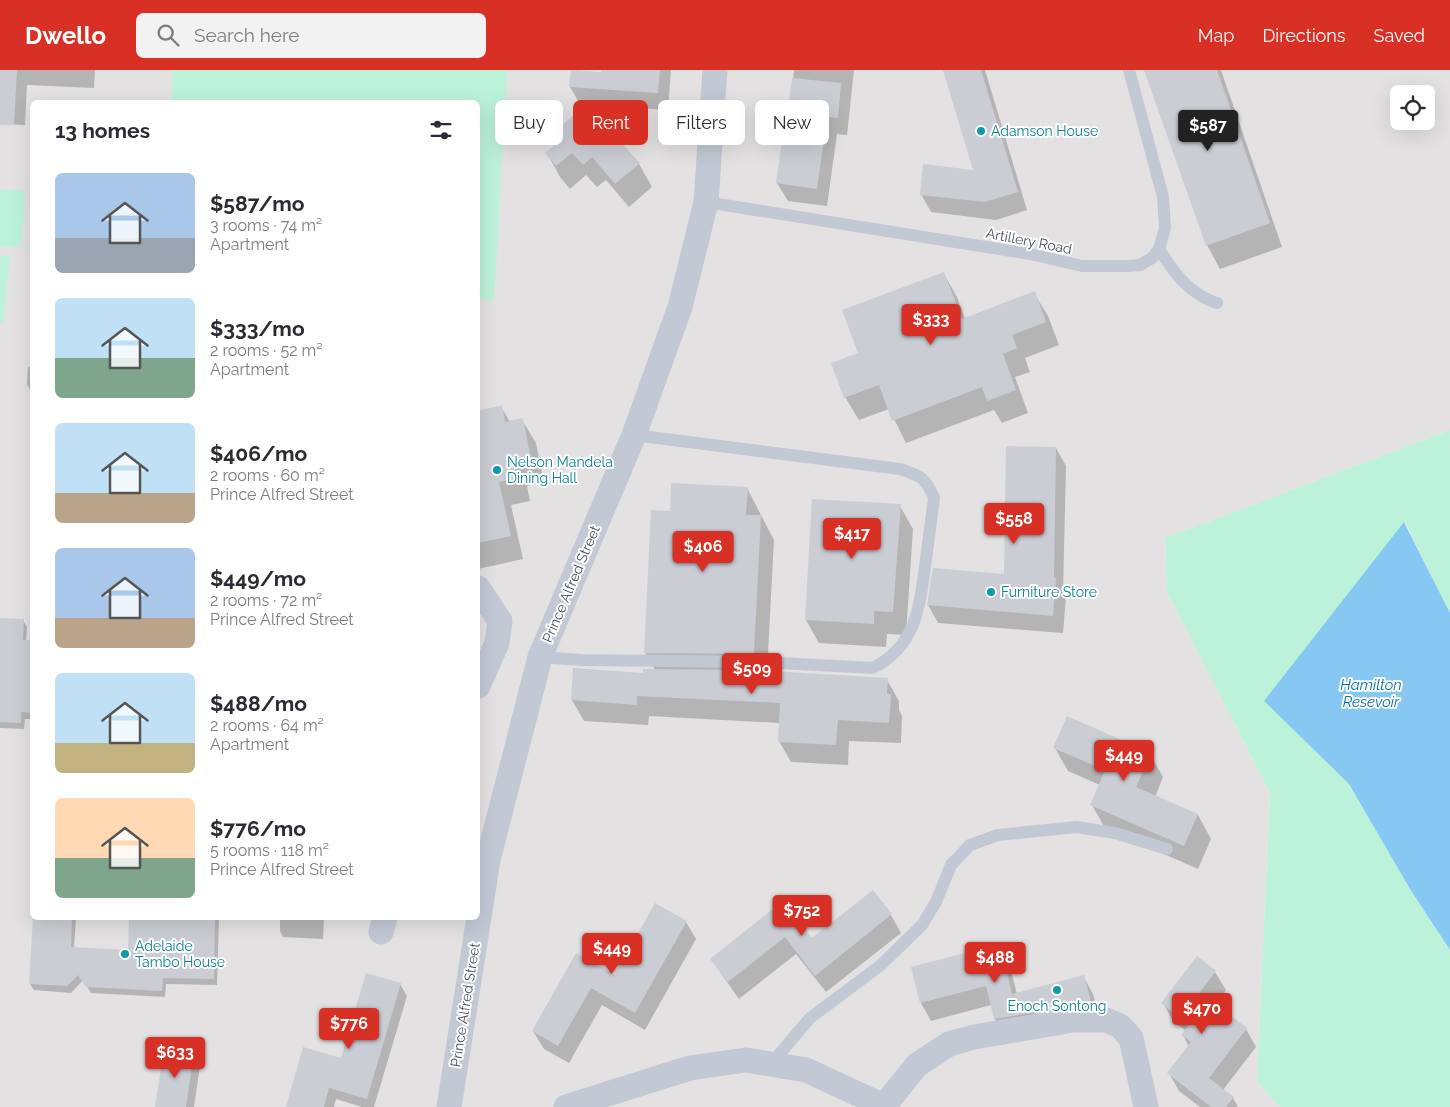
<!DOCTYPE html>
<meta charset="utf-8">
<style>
:root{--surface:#fff;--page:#f2f2f3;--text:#2b2b33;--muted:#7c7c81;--accent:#d93025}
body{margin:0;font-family:Raleway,sans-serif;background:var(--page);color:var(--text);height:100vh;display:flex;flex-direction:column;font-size:19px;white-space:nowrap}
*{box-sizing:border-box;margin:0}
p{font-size:16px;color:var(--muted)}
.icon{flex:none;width:28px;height:28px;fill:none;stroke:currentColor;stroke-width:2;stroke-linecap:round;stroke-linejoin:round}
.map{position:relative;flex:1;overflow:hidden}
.side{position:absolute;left:30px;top:30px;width:450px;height:820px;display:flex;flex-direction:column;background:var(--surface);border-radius:8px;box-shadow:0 5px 20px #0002}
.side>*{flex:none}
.guide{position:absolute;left:495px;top:30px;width:475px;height:45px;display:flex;gap:10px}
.tools{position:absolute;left:1390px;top:15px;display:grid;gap:10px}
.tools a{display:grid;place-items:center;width:45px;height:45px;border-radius:8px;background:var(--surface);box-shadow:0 5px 20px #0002;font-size:25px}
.price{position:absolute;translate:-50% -42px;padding:0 11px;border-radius:5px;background:var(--accent);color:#fff;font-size:16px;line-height:32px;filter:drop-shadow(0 1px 2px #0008)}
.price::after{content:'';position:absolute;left:50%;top:30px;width:15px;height:11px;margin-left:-8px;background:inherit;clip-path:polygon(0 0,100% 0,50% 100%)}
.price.selected{background:#222;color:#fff}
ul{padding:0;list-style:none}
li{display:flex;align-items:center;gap:15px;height:125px;padding:0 25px}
li span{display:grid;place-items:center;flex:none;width:140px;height:100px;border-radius:8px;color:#555}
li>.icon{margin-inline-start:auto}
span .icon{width:60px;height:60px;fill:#fffc;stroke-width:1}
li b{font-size:21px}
h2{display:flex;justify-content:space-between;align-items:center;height:60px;padding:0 25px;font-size:21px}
.chip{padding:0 18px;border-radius:8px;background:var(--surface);box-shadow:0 5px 20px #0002;font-size:18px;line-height:45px}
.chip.selected{background:var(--accent);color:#fff}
header{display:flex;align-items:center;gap:30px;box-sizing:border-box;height:70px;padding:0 25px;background:var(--accent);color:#fff}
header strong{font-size:24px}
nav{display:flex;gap:28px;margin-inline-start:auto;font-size:18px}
.search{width:350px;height:45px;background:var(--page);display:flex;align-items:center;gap:12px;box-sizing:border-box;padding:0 18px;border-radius:8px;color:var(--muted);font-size:19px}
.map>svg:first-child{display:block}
</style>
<header>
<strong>Dwello</strong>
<div class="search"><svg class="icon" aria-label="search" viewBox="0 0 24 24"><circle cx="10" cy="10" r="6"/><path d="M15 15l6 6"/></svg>Search here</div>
<nav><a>Map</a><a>Directions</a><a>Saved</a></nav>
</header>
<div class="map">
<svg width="1450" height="1037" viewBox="0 0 1450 1037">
<rect width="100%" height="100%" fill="#f2f0ef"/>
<path fill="#e3e1e1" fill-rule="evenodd" d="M0 0H1450V360L1165 468 1167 521 1270 723 1257 1011 1280 1037H0ZM1399 24H1426V51H1399ZM32 32H478V848H32Z"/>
<g fill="#bcf2da">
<path d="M173 0H507L494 230 478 229V32H171Z"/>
<path d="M0 119 25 121 21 177 0 176Z"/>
<path d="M0 186H10L3 253 0 252Z"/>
<path d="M1450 360V543L1405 452 1265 631 1349 714 1410 819 1450 880V1037H1280L1257 1011 1270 723 1167 521 1165 468Z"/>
</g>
<path fill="#86c8f1" d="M1404 452 1450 543V880L1410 819 1349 714 1264 631Z"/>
<g fill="#0003">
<path d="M0 0H95L94 18 27 15 25 55 0 54Z"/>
<path d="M603 0H671L668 40 580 34 570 17 603 4Z"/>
<path d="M794 0H854L847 65 837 64 827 136 788 131 777 113 788 51Z"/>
<path d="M945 0H985L1027 140 996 150 931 142 921 124 975 101Z"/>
<path d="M1146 0H1221L1282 177 1220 199 1207 175Z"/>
<path d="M558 60 639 94 652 117 629 137 606 110 597 117 586 105 570 119 560 107 547 83 563 69Z"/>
<path d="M31 171H32V190L30 185Z"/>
<path d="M944 204 957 227 965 249 1034 223 1048 246 1059 275 1025 288 1030 302 1015 307 1028 343 1002 353 994 340 906 373 889 339 859 350 845 327 860 284Z"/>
<path d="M28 297 32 298V324L27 314Z"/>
<path d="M501 337 510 352 522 350 536 373 544 412 527 416 530 431 511 435 523 489 478 499V342Z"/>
<path d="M1056 378 1066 396 1063 523 1066 527 1063 563 938 553 928 535 934 499 1005 505Z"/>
<path d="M747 418 774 470 767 602 887 610 899 631V640L902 646 901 673 849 671 848 695 791 692 779 671 780 653 649 646 648 655 584 651 572 630 655 600 645 582 671 442Z"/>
<path d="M900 436 913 459 906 565 887 564 886 577 819 573 806 550Z"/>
<path d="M0 549 23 550 27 557 26 571H32V649H25L24 659 0 658Z"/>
<path d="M1055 678 1150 684 1163 707 1155 727 1198 745 1211 769 1198 799 1105 758 1092 735 1100 715 1068 701Z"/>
<path d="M873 822 891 845 901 863 826 922 796 884 739 929 711 889 782 833 812 870Z"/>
<path d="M34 848H76L74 878 130 882V848H219L217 915 166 914 165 927 91 923 83 910 71 923 34 920 30 914Z"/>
<path d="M280 848H324L323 869 283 867 280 861Z"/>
<path d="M686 852 696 869 645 960 602 935 569 993 544 979 533 961 577 884 615 906Z"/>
<path d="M999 875 1009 893 1017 924 1083 906 1093 924 1101 953 1005 966 995 949 991 935 931 951 921 933 912 898Z"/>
<path d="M1197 888 1215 902 1226 920 1214 935 1246 959 1256 977 1223 1020 1233 1028 1238 1037H1200L1179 1021 1169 1003 1189 977 1183 965 1186 961 1173 951 1163 933Z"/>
<path d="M400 914 407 926 374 1037H362L336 1029 334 1037H287L342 990Z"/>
<path d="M193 984 200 996 194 1037H156Z"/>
</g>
<g fill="#cbcdd5">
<path d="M0 0H17L14 55H0Z"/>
<path d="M571 0 601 2 602 0H660L658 23 569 17Z"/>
<path d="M943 0H981L1018 122 985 132 920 125 923 94 973 100Z"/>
<path d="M1144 0H1217L1270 153 1206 176Z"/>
<path d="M792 8 841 13 838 48 827 47 817 119 776 113 785 49 787 50Z"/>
<path d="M586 35 640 93 615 114 592 87 583 95 572 83 556 96 545 83 563 68 556 60Z"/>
<path d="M944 202 962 249 1035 221 1046 252 1012 265 1017 278 1003 284 1016 320 987 331 982 317 892 351 879 315 844 328 831 293 858 283 842 240Z"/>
<path d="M502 335 505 352 523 348 531 389 514 393 517 408 499 412 511 466 478 473V341Z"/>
<path d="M1006 376 1056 377 1054 508H1056L1053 546 927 535 933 498 1004 504Z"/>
<path d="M671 413 748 417 746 445H761L754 584 644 583 651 440 670 441Z"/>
<path d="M812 429 901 434 893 542 874 541V554L805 550Z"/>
<path d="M0 548 24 549 23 570H32V643L21 642V653L0 652Z"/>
<path d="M573 598 643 603V599L753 600 888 608 887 624H891L889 653 838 650 836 675 778 672 780 633 637 626V635L571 630Z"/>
<path d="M1067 646 1151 683 1136 717 1198 744 1184 776 1090 735 1105 700 1053 678Z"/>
<path d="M873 820 892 844 815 906 785 867 728 912 710 889 783 831 812 868Z"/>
<path d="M655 833 687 851 635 943 591 918 558 976 532 961 576 883 615 905Z"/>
<path d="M33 848H72L71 877 128 880 129 848H215L214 909 163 908 162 921 86 917 78 905 67 916 29 914Z"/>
<path d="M1000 874 1012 924 1084 905 1092 936H1071L994 949 986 916 920 933 911 897Z"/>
<path d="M1197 886 1216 901 1200 922 1247 958 1209 1008 1234 1027 1226 1037H1211L1167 1003 1191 972 1181 965 1189 955 1161 933Z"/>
<path d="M366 903 401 913 367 1029 329 1018 324 1037H286L303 977 341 988Z"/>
<path d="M164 979 194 983 186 1037H155Z"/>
</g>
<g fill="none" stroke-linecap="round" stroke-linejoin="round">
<g stroke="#c2c9d5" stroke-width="12">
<path d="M706 132 1030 184 1082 196H1129L1140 195 1152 188 1159 179 1165 158 1163 127 1129 0"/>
<path d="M1159 179C1174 203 1189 224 1217 233"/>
<path d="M540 587 582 590 762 592 873 598C915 576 919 541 925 497 928 474 931 451 934 428 926 408 921 406 900 399L634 365"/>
<path d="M771 994 810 948 881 895 922 855 936 832 951 795 970 775 998 765 1076 757 1115 763 1167 779"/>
</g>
<g stroke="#c2c9d5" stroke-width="25">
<path d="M478 518 500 551 497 573 478 616"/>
<path d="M381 862 385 848"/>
<path d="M449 1037 488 790 540 587 634 365 680 237 706 132 715 0"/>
<path d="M566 1037 690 998 746 990 806 1000 884 1036 917 995 949 974 974 967 1073 950H1106L1120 956 1131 968 1146 1037"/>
</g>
</g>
<g fill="#0f9aa8" stroke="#fff" stroke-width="2">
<circle cx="981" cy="61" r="5"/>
<circle cx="497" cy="400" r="5"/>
<circle cx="991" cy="522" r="5"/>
<circle cx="125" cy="884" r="5"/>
<circle cx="1057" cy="920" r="5"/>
</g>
<g text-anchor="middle" stroke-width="4" stroke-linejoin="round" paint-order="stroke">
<g font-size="14" fill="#0d838f" stroke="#fff" text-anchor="start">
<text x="991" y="66">Adamson House</text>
<text x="507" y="397">Nelson Mandela<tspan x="507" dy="16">Dining Hall</tspan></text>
<text x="1001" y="527">Furniture Store</text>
<text x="135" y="881">Adelaide<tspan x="135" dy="16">Tambo House</tspan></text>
<text x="1057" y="941" text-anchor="middle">Enoch Sontong</text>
</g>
<g font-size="14" fill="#464f5e" stroke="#fff">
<text transform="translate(1029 171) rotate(11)" y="5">Artillery Road</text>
<text transform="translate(571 514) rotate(-67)" y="5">Prince Alfred Street</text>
<text transform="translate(465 935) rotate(-81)" y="5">Prince Alfred Street</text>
</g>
<g font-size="15" font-style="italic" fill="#046fb4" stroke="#fff">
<text x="1371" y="620">Hamilton<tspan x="1371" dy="17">Resevoir</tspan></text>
</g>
</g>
</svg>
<div class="tools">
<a><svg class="icon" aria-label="locate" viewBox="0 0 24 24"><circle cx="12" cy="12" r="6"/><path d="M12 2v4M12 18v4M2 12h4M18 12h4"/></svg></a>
</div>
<b class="price selected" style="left:1208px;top:82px">$587</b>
<b class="price" style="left:931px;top:276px">$333</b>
<b class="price" style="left:1014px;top:475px">$558</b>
<b class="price" style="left:852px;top:490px">$417</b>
<b class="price" style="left:703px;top:503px">$406</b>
<b class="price" style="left:752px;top:625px">$509</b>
<b class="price" style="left:1124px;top:712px">$449</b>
<b class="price" style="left:802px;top:867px">$752</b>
<b class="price" style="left:612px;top:905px">$449</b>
<b class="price" style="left:995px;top:914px">$488</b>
<b class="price" style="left:1202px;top:965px">$470</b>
<b class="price" style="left:349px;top:980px">$776</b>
<b class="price" style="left:175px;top:1009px">$633</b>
<div class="guide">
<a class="chip">Buy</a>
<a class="chip selected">Rent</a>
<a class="chip">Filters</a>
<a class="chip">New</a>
</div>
<section class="side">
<h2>13 homes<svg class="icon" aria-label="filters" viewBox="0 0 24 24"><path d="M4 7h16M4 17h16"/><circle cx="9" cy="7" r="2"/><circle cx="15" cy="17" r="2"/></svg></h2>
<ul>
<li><span style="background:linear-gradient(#a9c7e8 65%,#9aa5b1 0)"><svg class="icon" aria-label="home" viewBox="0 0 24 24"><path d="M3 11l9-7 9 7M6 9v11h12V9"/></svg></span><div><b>$587/mo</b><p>3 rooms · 74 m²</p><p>Apartment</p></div></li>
<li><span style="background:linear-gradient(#bfe0f5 60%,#7fa58c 0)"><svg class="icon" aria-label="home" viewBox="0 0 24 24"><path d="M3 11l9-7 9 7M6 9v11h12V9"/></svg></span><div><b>$333/mo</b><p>2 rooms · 52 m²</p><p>Apartment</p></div></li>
<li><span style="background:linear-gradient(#bfe0f5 70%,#b9a48a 0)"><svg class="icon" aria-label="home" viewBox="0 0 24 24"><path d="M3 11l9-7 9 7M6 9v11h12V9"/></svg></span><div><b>$406/mo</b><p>2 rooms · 60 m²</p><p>Prince Alfred Street</p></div></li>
<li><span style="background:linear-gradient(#a9c7e8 70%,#b9a48a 0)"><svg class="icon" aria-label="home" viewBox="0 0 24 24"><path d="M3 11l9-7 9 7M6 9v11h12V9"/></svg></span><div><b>$449/mo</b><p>2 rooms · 72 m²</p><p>Prince Alfred Street</p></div></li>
<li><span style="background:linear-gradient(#bfe0f5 70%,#c2b280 0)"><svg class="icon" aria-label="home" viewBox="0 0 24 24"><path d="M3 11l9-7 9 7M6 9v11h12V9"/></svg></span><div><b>$488/mo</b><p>2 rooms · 64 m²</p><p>Apartment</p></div></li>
<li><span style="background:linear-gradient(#ffd9b3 60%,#7fa58c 0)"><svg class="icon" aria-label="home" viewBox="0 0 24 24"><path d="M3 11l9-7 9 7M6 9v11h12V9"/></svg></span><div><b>$776/mo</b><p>5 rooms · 118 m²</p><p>Prince Alfred Street</p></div></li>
</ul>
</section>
</div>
